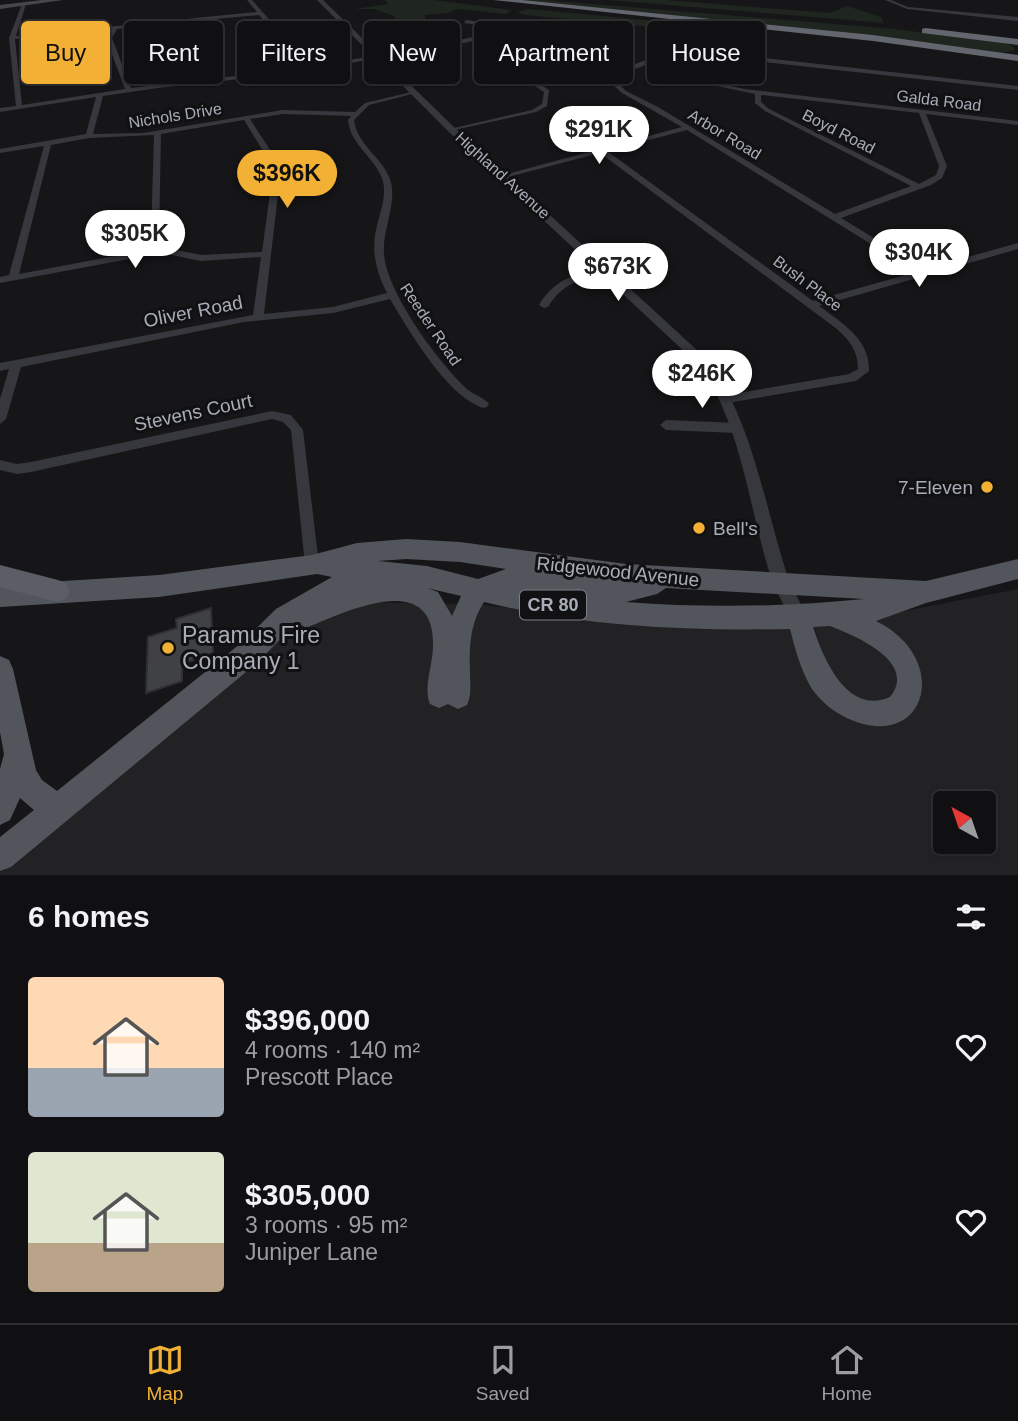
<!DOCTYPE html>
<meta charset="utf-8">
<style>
:root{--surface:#101012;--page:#19191b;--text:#f1f3f6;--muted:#9c9d9f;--line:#303032;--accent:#f2b134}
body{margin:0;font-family:Arial,sans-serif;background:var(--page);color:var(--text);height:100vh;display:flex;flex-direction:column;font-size:26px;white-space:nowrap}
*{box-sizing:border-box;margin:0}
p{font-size:23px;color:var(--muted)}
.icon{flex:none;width:38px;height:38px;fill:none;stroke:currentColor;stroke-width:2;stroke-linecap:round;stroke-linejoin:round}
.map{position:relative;height:875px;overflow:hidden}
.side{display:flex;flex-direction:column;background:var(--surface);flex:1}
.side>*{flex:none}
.banner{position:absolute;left:21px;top:21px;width:976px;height:63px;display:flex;gap:14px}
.needle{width:46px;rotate:320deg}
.controls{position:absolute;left:933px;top:791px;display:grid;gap:14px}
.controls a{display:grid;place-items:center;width:63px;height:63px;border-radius:7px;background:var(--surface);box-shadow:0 2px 5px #0004,0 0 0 2px var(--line);font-size:35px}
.price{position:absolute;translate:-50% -60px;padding:0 16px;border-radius:24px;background:#fff;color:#222;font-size:23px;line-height:46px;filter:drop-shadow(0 2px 4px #0008)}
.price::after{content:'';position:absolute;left:50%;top:42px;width:21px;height:16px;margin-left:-10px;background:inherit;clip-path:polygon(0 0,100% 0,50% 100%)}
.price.active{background:var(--accent);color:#111}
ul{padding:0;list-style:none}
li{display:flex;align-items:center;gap:21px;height:175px;padding:0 28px}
li span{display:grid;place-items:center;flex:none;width:196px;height:140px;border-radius:7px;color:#555}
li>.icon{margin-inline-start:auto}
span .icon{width:84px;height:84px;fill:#fffc;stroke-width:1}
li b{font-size:30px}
h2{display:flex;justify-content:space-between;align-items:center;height:84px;padding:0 28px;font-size:30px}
.tag{padding:0 24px;border-radius:7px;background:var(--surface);box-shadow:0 2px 5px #0004,0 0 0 2px var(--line);font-size:24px;line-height:63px}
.tag.active{background:var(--accent);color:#111}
.menu{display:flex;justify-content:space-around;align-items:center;height:98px;border-top:2px solid var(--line);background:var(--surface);font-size:19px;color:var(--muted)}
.menu a{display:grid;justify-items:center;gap:4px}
.menu .active{color:var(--accent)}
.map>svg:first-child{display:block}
</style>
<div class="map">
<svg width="1018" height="875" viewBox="0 0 1018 875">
<rect width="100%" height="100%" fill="#161618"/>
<path fill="#222225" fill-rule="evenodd" d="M1018 589V875H0V846L290 601 477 604 554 614 842 623ZM945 803H984V842H945Z"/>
<g fill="#1e261f">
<path d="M384 0H434L512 10 506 14 457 9 448 13 425 15V19L397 21 394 16 374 9H354L389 4Z"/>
<path d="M515 0H545L894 29 999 42 1013 46 1015 50 1003 53 853 34Z"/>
<path d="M609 0H665L830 13 847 6 881 17 884 23Z"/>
<path d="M530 9 688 24 703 30 662 35 643 26 525 15 517 12Z"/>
</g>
<path fill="#404145" stroke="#303034" stroke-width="2" d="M211 608 213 653 182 664V681L146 693 148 637 177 628 176 619Z"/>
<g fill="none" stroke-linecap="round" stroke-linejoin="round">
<g fill="#37383d" fill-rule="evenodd">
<path d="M247 0H252L309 65H320L379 55 382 57 320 69H307L259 15 193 21 217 78 257 74 259 77 158 88 103 96 93 134 143 133 283 110 355 112 365 103 416 91V93L369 105 354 120C357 145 382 157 390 179 398 203 382 229 384 254 387 293 438 362 467 389 474 395 483 397 489 404L487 407 483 408C446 395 410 332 390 299L333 313 244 322 21 367 6 419 0 424V399L9 369 0 371V363L253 315 261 257 201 261 162 253 0 283V277L9 275 44 146 0 153V149L86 134 96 97 0 112V108L16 106 9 38 22 4H26L16 36 257 12ZM188 22 211 79 131 88 112 38 117 29ZM111 30 106 38 125 89 22 105 15 39ZM283 114 351 116 348 120C350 145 376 158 383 181 387 198 379 214 376 230 371 252 377 274 387 293L333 307 264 314 280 178 276 159 250 119ZM244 120 268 159 272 178 262 252 201 255 166 248 159 237 161 134ZM154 135 151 237 157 248 19 274 51 145 89 138Z"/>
<path d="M885 0H891L908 7 1018 17V21L907 9Z"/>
<path d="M466 20 618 40 615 42 521 30 459 44 374 54 371 52 459 40 511 29 464 23Z"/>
<path d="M701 51 1018 86V90L701 55 656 61 707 81 745 89 1018 121V125L926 114 947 166 942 178 931 185 841 218 925 269 1018 243V249L819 306C842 323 870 339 869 371L856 381 727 403 723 402 721 399 723 396 727 395 849 374 858 369C858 351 850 341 837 329L600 153 504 178 500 176 682 127 622 93 613 85V78C635 58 672 53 701 51ZM651 63 703 83 755 94V103L765 111 911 186 835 214 658 107 626 91 619 84V79L635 69ZM761 95 919 113 939 166 936 175 919 184 769 109 761 102ZM687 130 916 272 813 301 607 151Z"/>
<path d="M522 52 530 55 523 56 516 64V69L549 90 547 106 536 112 450 131V129L532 110 542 104 544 92 510 70V64Z"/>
<path d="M605 266 610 269 608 271C583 278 561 284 548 307L544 308 539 305C554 279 578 273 605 266Z"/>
<path d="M272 411 291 415 303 430 319 565 317 570 312 572 307 570 305 565 291 430 283 422 272 419 31 472 17 474 0 470V460L17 464 31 462Z"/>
<path d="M666 420 737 423 743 428 737 433 666 430 660 425Z"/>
</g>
<path fill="#37383d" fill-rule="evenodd" d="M317 0H323L455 128 710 362C752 425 763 497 785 568 790 585 800 601 807 617L804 623 798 625 792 623C784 605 774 587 768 568 748 500 741 429 702 368L449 132Z"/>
<path fill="#45474d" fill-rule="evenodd" d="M42 0H63L0 9V5Z"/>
<path fill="#53555c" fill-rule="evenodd" d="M406 539 460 542 626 564 926 581 1018 559V579L926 603 876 621C953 659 926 753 849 719 835 713 821 702 812 689 801 671 795 649 790 629 687 631 585 627 484 602 470 623 469 647 470 672 470 684 472 694 467 705L458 709 448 704 439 708 430 704C423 687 433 665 433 646 435 568 345 612 306 628L297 622 258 662 11 867 0 871V837L34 810 20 798 10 820 0 825V769L4 754 0 732V656L9 660 13 669 36 770 42 780 57 791 240 644 276 609 332 577 317 574 159 597 0 607V585L159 575 312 555 357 543ZM406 559 460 562 506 569 478 579 427 566 378 561ZM427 588 461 596 452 616 438 592ZM666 588 864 599C784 607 706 608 626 602L657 594ZM830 626C856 636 918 662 890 697 847 716 823 658 813 627Z"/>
<path fill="#5b5e65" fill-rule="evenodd" d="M0 565 58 580 66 583 70 591 66 599 58 602 0 587Z"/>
<g fill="#63666e" fill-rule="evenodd">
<path d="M493 0H522L873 35 1018 55V61L873 41Z"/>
<path d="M925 28 1018 39V45L922 33V29Z"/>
</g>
</g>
<g fill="#f2b134" stroke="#111113" stroke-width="2.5">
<circle cx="987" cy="487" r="7"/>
<circle cx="699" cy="528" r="7"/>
<circle cx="168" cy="648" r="7"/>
</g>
<g text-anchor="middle" stroke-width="6" stroke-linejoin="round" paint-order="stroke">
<g font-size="16" fill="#a8adb8" stroke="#111113">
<text transform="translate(939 100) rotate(7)" y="6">Galda Road</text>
<text transform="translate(175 115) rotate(-9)" y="6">Nichols Drive</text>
<text transform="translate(839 131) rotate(27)" y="6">Boyd Road</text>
<text transform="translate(725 134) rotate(31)" y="6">Arbor Road</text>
<text transform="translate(503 175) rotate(42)" y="6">Highland Avenue</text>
<text transform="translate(808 283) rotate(37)" y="6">Bush Place</text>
<text transform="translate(431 324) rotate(56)" y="6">Reeder Road</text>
</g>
<rect fill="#111113" stroke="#7b7e86" stroke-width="2" x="520" y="590.5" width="66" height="29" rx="5"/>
<g font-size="18" font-weight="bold" fill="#a8adb8">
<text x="553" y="611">CR 80</text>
</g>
<g font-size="19" fill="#a8adb8" stroke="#111113">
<text transform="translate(193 311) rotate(-11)" y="7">Oliver Road</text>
<text transform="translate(193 412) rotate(-12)" y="7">Stevens Court</text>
<text transform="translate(618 571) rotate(6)" y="7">Ridgewood Avenue</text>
</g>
<g font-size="19" fill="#a8adb8" stroke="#111113" text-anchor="end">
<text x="973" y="494">7-Eleven</text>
<text x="713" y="535" text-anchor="start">Bell's</text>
</g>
<g font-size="23" fill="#a8adb8" stroke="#111113" text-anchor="start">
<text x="182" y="643">Paramus Fire<tspan x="182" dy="26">Company 1</tspan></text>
</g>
</g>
</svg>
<div class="controls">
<a><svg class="needle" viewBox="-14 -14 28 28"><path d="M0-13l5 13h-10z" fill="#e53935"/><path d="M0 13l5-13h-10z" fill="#9c9d9f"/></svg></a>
</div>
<b class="price" style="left:599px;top:166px">$291K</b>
<b class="price active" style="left:287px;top:210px">$396K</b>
<b class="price" style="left:135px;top:270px">$305K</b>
<b class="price" style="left:919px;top:289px">$304K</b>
<b class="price" style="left:618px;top:303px">$673K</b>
<b class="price" style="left:702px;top:410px">$246K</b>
<div class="banner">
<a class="tag active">Buy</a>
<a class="tag">Rent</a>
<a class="tag">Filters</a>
<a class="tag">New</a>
<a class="tag">Apartment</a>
<a class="tag">House</a>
</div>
</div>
<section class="side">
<h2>6 homes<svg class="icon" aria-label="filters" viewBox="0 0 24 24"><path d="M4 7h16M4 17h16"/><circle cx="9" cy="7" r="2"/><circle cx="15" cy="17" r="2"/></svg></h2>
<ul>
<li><span style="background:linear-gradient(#ffd9b3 65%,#9aa5b1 0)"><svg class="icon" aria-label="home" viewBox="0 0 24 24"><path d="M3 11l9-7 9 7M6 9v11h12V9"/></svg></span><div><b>$396,000</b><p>4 rooms · 140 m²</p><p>Prescott Place</p></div><svg class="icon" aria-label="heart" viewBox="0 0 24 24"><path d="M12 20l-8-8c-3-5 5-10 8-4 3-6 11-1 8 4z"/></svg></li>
<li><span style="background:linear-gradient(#dfe7d0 65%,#b9a48a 0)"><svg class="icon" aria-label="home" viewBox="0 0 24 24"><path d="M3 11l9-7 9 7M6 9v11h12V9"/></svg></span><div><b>$305,000</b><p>3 rooms · 95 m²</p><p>Juniper Lane</p></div><svg class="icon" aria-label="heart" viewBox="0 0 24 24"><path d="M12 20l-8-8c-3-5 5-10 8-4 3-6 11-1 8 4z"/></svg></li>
</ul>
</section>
<nav class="menu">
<a class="active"><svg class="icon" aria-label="map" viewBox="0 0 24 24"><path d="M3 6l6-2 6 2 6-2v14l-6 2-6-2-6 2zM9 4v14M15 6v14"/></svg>Map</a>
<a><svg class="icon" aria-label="saved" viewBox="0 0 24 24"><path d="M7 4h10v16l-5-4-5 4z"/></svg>Saved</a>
<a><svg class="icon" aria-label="home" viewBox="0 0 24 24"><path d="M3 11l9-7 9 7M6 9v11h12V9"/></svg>Home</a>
</nav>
